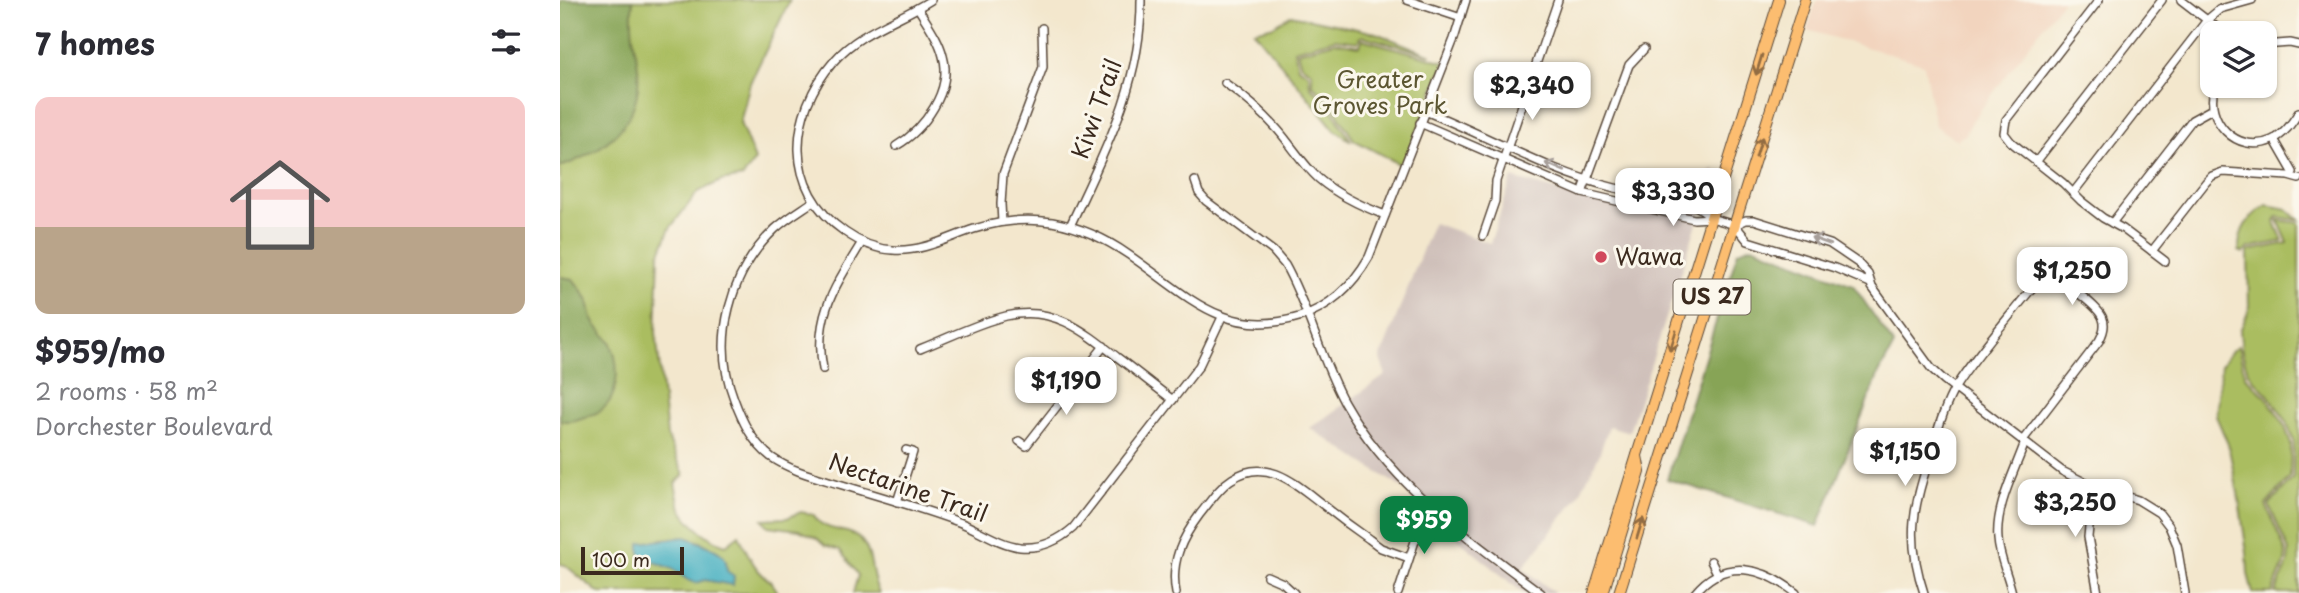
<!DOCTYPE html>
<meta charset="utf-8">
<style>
:root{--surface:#fff;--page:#f7f7f7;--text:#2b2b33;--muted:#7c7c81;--line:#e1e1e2;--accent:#0b8043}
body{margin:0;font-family:"Playpen Sans",sans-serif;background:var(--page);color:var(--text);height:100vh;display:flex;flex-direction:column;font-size:26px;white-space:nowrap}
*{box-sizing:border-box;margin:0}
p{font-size:23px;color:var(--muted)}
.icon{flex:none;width:38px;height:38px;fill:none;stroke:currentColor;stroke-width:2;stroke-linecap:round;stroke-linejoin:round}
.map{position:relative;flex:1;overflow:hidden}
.sheet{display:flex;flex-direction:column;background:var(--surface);width:560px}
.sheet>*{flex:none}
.tools{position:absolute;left:1640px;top:21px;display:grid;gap:14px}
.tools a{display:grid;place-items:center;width:77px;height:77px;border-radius:14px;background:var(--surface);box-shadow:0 2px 5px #0004;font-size:35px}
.scale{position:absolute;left:21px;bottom:18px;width:103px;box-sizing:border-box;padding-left:7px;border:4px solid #3b2a1e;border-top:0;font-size:19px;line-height:24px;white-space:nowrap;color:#3b2a1e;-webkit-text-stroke:5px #fbf7ec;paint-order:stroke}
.price{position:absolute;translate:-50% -60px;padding:0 16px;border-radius:14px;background:#fff;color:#222;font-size:23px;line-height:46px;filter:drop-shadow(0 2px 4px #0008)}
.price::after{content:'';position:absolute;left:50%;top:42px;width:21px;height:16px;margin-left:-10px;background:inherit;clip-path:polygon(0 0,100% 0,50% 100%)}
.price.active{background:var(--accent);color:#fff}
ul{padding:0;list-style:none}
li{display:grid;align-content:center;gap:14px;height:371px;padding:0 35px}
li+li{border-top:2px solid var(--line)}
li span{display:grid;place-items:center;height:217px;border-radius:14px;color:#555}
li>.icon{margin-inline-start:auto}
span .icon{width:126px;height:126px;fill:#fffc;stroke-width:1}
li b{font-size:30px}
h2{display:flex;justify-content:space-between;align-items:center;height:84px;padding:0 35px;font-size:30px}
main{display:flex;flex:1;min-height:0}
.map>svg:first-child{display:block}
</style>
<main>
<section class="sheet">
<h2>7 homes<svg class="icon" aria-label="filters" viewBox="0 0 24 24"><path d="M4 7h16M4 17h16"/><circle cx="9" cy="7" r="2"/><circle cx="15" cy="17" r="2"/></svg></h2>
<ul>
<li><span style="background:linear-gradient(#f6c9c9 60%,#b9a48a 0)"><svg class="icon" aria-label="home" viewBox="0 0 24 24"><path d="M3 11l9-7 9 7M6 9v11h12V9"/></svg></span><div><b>$959/mo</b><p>2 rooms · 58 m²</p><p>Dorchester Boulevard</p></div></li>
</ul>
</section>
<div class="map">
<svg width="1739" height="593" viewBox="0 0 1739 593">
<rect width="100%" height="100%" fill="#fbf7ec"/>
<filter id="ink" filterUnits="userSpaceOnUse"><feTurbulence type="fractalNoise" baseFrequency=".0143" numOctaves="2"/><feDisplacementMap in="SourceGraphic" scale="14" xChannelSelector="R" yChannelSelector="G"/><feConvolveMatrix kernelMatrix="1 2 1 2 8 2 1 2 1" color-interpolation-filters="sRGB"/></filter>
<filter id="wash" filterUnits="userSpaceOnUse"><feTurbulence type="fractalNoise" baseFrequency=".00686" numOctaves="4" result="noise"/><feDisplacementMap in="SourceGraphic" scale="28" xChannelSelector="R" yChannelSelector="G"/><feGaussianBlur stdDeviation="1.57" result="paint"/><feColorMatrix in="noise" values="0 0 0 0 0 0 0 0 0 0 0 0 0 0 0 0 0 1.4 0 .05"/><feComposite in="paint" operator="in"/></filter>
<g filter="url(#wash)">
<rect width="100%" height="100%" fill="#f3e7cd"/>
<path fill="#f2d4be" d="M1257 0H1503L1413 120 1405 135 1396 140 1375 126 1364 64 1247 30Z"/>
<path fill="#cfc0ba" d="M1155 168 1069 432 1049 426 1039 455 1018 497 963 568 995 593H963L906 546 851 494 750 428 826 375 820 359 873 223 930 243 952 178 1069 210 1076 182 1113 186 1135 182Z"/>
<g fill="#aabd61" stroke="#727440" stroke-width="2" fill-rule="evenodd">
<path d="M73 0H230L190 83 180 123 195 160 183 177 161 181 138 192 110 228 99 255 96 332 107 436 124 475 115 483C117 491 118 503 122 510 130 525 150 540 166 545L179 535C185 548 190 561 199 571 207 580 214 582 218 593H39L5 565 0 564V420L4 421 40 412 51 342 41 332 31 318 28 300 13 279 0 277V166H4L78 89C77 59 68 30 73 0ZM125 537 143 543 166 560 167 571 173 585 145 580H128L114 569 83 557 101 539Z"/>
<path d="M731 15 816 33 871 55 803 36 800 37 798 42 775 39 734 50 738 67 749 74 750 87 765 99 791 141 775 130 694 31 714 26Z"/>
<path d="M802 39 885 62 843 166 794 140 767 97 752 85V72L741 65 737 52 775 42 800 46Z"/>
<path d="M1707 205 1727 209 1739 220 1717 217 1715 222 1723 241 1688 248 1684 253 1679 251C1678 229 1689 216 1707 205Z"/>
<path d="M1718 220 1739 223V593H1715L1728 563 1729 551 1709 505 1733 478 1734 443 1727 422 1708 395 1688 373 1682 352 1680 331 1689 310 1688 251 1728 243Z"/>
<path d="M1678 346 1685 376 1706 397 1724 424 1731 444 1730 477 1706 505 1726 552 1725 562 1712 593H1693L1688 574 1687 553 1678 493 1668 444 1656 416 1661 365 1671 352Z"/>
<path d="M241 512 254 515C263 534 288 526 301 540 314 554 310 577 319 593H293L298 575 280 550 265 545 257 538 239 530 208 526 203 519 227 518Z"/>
</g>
<g fill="#87a457" stroke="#61673a" stroke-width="2">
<path d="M2 0H73C70 21 73 39 77 60 86 116 53 147 3 166H0V2Z"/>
<path d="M1192 246 1293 285 1334 345 1319 373 1258 526 1107 479 1178 251Z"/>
<path d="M0 277 13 279C18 286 25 294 28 302 30 307 30 313 32 318 36 328 47 335 51 344 61 368 60 406 31 415 20 418 13 423 0 420Z"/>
</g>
<path fill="#41adc0" stroke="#3e6c6f" stroke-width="2" d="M125 537C134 540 162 550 165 559 167 563 166 567 167 571L174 576 173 585 145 580 136 583 128 580 113 569 83 557 80 553V543Z"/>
</g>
<g filter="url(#ink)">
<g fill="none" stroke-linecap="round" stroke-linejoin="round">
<g stroke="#574638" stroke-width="10">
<g id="minor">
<path d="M371 0C338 21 300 31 274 61 228 114 223 189 285 232 299 242 315 249 333 250 363 252 387 238 414 229 439 221 466 218 492 222 520 227 546 239 569 255 625 293 664 340 739 317 770 307 793 285 809 257L894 39 906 0"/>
<path d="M847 0 901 18"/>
<path d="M1539 0 1446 120 1444 133 1451 142 1503 183 1521 201 1543 218 1563 229 1605 261"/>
<path d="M1621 0 1664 33"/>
<path d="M1704 45 1730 43 1739 45"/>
<path d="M665 83C685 97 702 112 718 130 732 146 743 165 759 179 779 196 801 206 825 215"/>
<path d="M1655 86C1643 119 1677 156 1712 140 1724 135 1732 123 1739 112"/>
<path d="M865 111C928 136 989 172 1055 188 1081 194 1135 196 1151 218"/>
<path d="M860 123 1022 193 1134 219 1151 218 1175 225"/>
<path d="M1714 139 1733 172"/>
<path d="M336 146C364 130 393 90 383 56 379 39 367 23 358 8"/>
<path d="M1476 162 1602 0"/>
<path d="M635 181 639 193 646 201 713 251 725 265C749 308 760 358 784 402 831 485 907 537 981 593"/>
<path d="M1022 193 1069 65 1084 49"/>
<path d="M1513 193 1647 20 1660 9 1692 0"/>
<path d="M254 201C241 210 227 218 215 229 170 272 151 340 174 399 182 421 192 442 211 457 231 471 256 477 279 484 318 496 358 507 396 521 417 528 437 544 460 547 480 549 498 541 513 528L639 366 662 317"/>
<path d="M442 222 441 204 443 174 483 67 482 28"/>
<path d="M1552 223 1632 120 1652 109"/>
<path d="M1175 225 1186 220H1194L1270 244 1298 263 1308 274 1312 287 1371 368 1384 380 1502 471 1528 484 1578 500 1599 513 1609 526 1617 545 1625 593"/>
<path d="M1175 225 1188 241 1275 268 1310 283"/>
<path d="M510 226C544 153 582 82 581 0"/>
<path d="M923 236 935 201 936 181 998 0"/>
<path d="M1592 251 1646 182 1652 176 1663 172 1728 176 1739 179"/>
<path d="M360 349C388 338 417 323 446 316 492 305 523 330 557 357 576 371 594 386 613 400"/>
<path d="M263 369C253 316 276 285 302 242"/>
<path d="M459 441 466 446 544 346"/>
<path d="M337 502 353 452 346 450"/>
<path d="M1151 561 1158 575"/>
<path d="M707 576 723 583 734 593"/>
<path d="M616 593C610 562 622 538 640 514 650 502 659 487 672 479 706 456 736 484 762 504 777 516 793 528 809 539L821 548 849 558"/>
<path d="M838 593 855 541 875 512"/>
<path d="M1135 593C1165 556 1204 568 1236 593"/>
<path d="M1364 593C1344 533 1355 504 1373 446 1379 426 1385 405 1396 386 1418 352 1447 320 1472 288 1478 283 1484 279 1492 279 1504 280 1540 308 1543 319 1546 327 1543 334 1539 341L1463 440"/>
<path d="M1452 593C1448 575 1439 557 1438 539 1435 507 1455 471 1465 442"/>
<path d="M1538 593 1528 537 1530 517 1539 488"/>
</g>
</g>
<g stroke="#574638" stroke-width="12">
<g id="highway">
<path d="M1034 593 1219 0"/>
<path d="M1043 593 1080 472 1077 456"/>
<path d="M1059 593 1245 0"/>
</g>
</g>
<use href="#minor" stroke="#fff" stroke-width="7"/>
<use href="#highway" stroke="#fcbd6f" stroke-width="10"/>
</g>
<defs><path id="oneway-shaft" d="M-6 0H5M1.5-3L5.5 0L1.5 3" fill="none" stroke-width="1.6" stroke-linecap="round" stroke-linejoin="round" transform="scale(1.75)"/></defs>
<g stroke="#926c42">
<use href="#oneway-shaft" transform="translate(1199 65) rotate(107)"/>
<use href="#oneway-shaft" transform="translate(1199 147) rotate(-73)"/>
<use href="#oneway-shaft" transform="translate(1113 341) rotate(107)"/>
<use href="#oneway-shaft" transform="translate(1080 528) rotate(-73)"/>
</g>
<g stroke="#a79f9a">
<use href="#oneway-shaft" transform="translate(995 167) rotate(-157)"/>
<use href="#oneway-shaft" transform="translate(1261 241) rotate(-160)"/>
</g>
</g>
<circle fill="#d1495b" stroke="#fbf7ec" stroke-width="2.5" cx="1041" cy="257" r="7"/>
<g text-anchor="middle" stroke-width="6" stroke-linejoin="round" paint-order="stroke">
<rect fill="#fbf7ec" stroke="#75685c" stroke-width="2" x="1113.5" y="279.5" width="77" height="35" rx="5"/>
<g font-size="21" font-weight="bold" fill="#3b2a1e">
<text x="1152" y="304">US 27</text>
</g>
<g font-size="23" fill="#5c5632" stroke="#fbf7ec">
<text x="820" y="88">Greater<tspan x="820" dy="26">Groves Park</tspan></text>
</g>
<g font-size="23" fill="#3b2a1e" stroke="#fbf7ec">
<text transform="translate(537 109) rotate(-70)" y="8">Kiwi Trail</text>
<text transform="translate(348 488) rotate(19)" y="8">Nectarine Trail</text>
</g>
<g font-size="23" fill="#3b2a1e" stroke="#fbf7ec" text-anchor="start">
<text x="1055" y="265">Wawa</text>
</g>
</g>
</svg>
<div class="tools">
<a><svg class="icon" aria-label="layers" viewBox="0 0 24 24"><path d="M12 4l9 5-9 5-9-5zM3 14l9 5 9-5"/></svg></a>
</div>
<div class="scale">100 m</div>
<b class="price" style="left:972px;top:122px">$2,340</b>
<b class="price" style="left:1113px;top:228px">$3,330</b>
<b class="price" style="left:1512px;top:307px">$1,250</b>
<b class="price" style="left:506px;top:417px">$1,190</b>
<b class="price" style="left:1345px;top:488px">$1,150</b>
<b class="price" style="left:1515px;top:539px">$3,250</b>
<b class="price active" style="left:864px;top:556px">$959</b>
</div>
</main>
